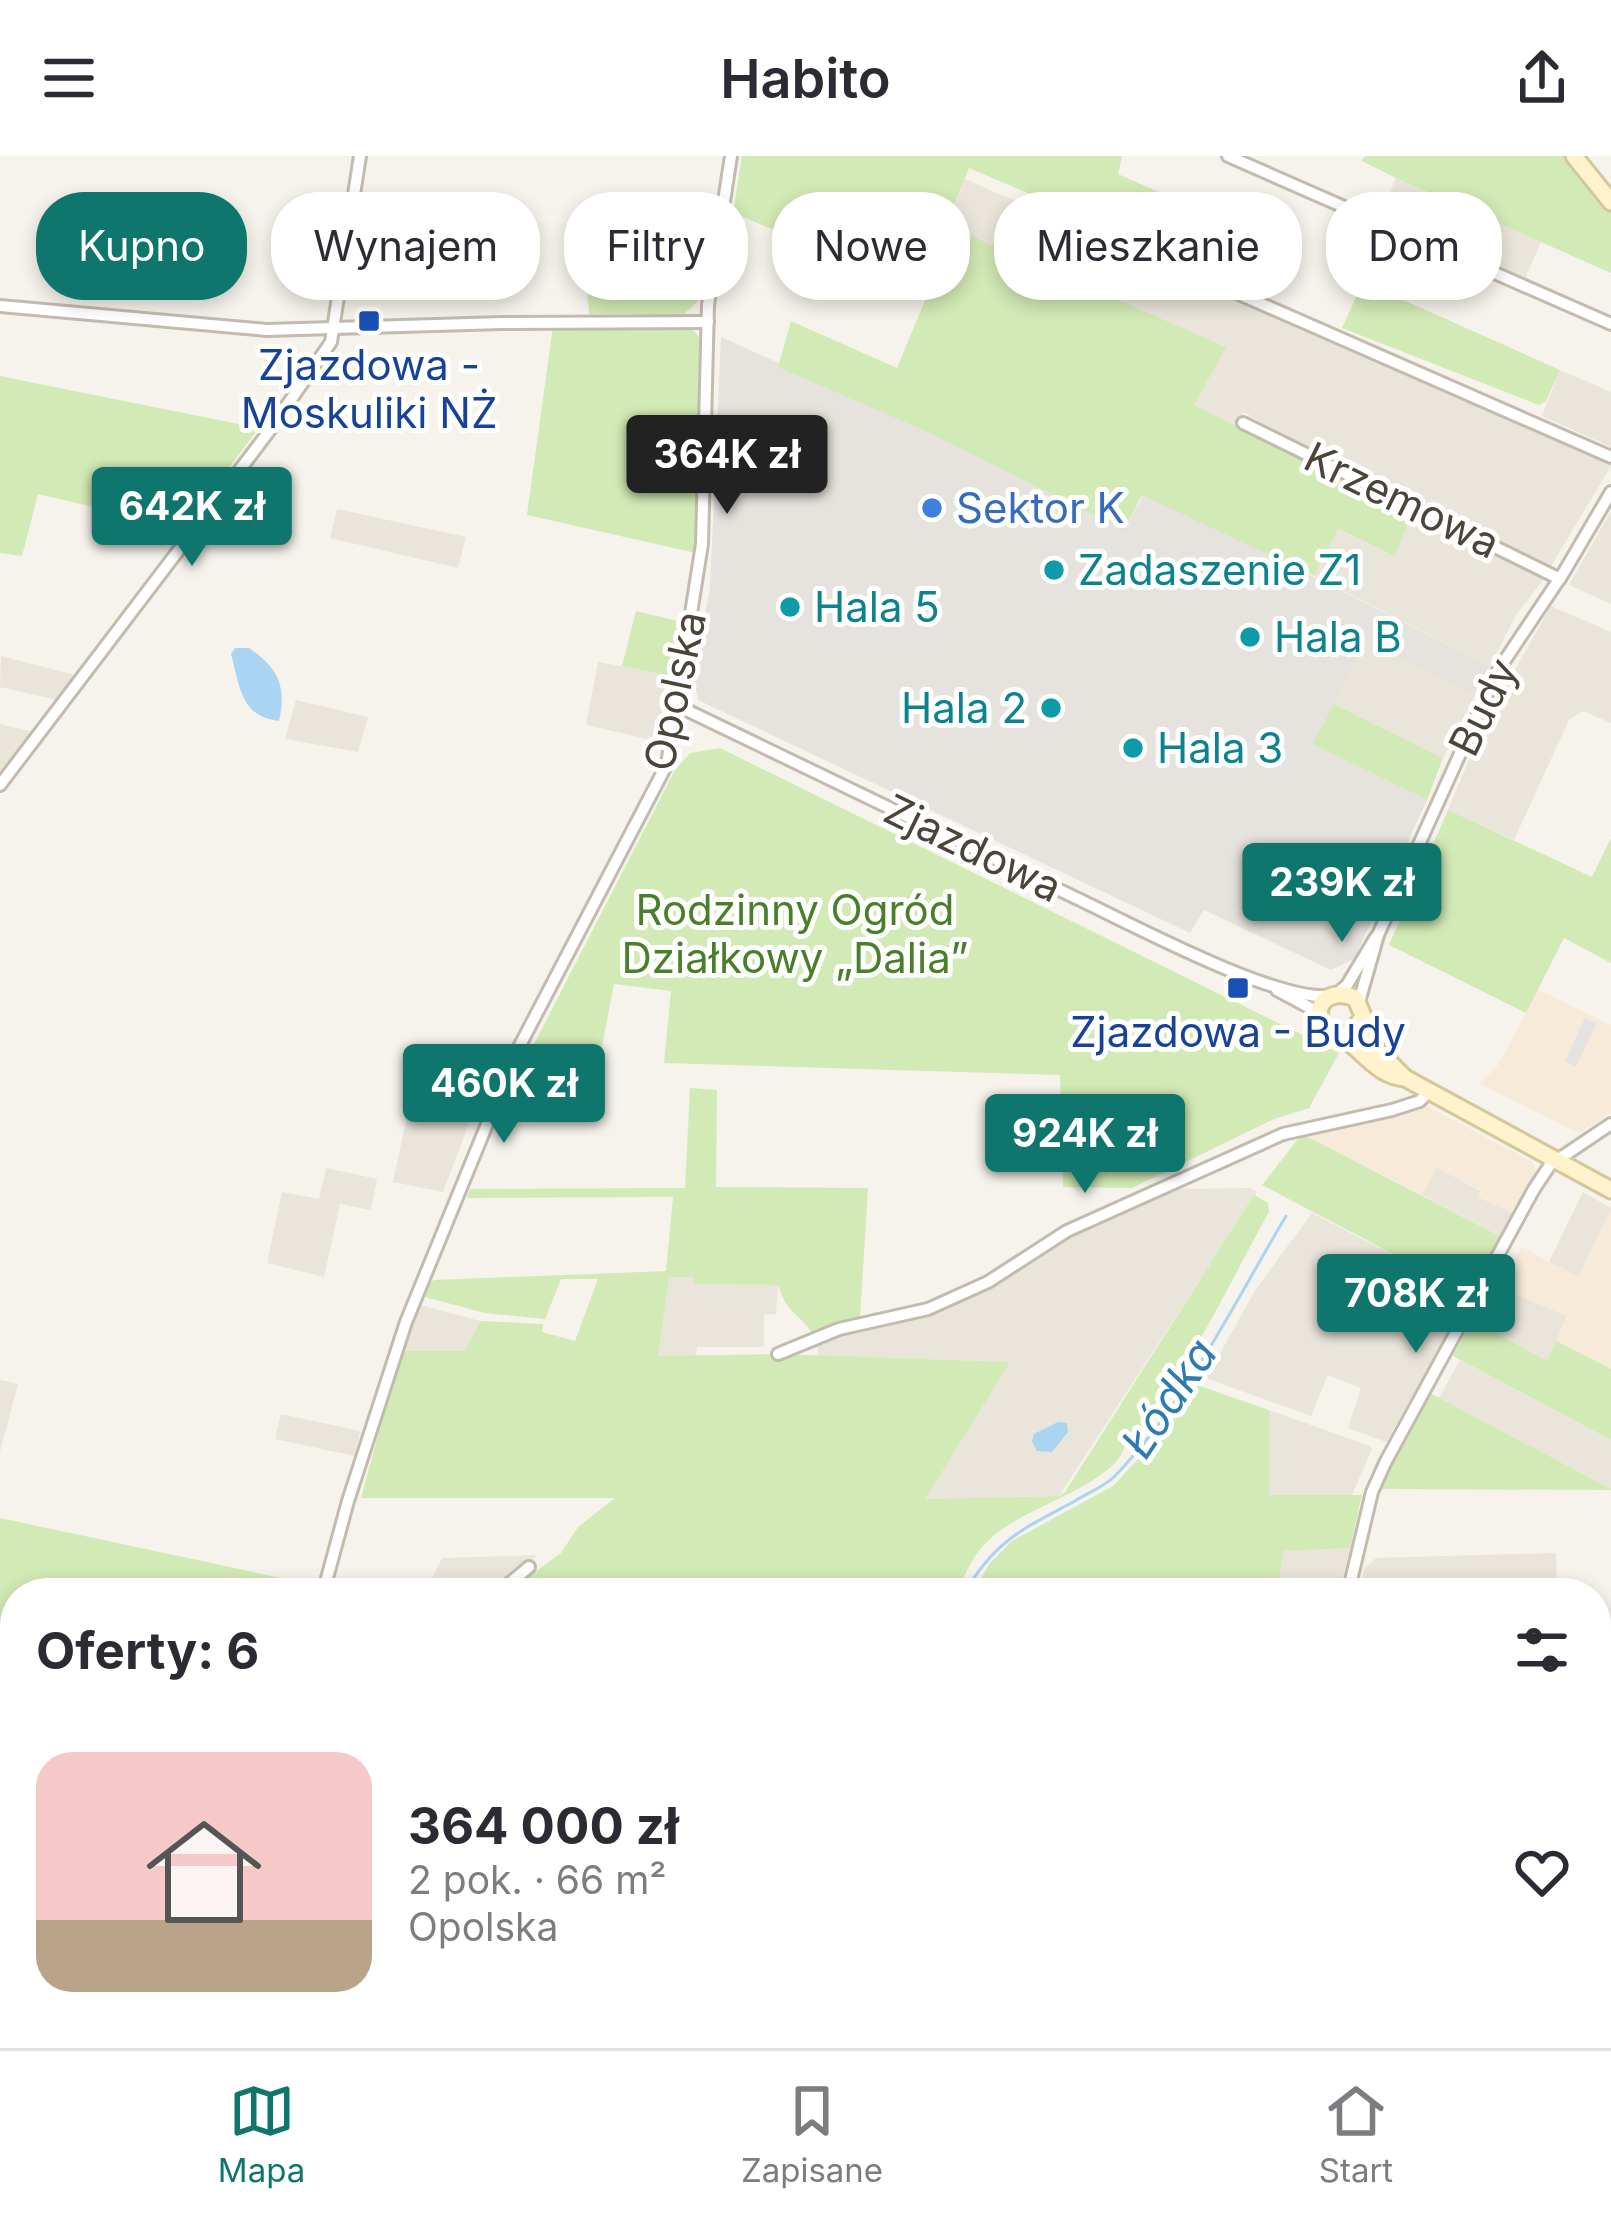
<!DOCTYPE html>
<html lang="pl">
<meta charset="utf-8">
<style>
:root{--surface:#fff;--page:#f2f2f3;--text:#2b2b33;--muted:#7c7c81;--line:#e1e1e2;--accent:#0f766e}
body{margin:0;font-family:Inter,sans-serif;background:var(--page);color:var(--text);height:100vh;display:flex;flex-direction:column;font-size:45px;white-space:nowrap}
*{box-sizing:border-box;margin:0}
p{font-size:39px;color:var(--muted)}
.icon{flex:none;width:66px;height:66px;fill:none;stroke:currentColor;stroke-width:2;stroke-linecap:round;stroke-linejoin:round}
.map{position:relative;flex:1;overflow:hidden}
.details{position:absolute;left:0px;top:1422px;width:1611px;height:471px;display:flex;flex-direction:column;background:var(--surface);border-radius:48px 48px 0 0;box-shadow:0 6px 18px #0003}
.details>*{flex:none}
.hud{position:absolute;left:36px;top:36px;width:1539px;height:108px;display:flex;gap:24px}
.price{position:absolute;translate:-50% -102px;padding:0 27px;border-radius:12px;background:var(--accent);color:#fff;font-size:39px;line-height:78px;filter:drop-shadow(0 3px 6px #0008)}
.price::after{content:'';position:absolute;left:50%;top:72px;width:36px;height:27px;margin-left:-18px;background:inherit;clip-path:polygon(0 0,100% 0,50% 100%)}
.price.active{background:#222;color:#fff}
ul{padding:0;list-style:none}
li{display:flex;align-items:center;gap:36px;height:300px;padding:0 36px}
li span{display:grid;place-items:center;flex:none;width:336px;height:240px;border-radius:36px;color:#555}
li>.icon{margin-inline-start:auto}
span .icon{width:144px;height:144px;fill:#fffc;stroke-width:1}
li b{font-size:51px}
h2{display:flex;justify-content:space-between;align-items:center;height:144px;padding:0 36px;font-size:51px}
.tag{padding:0 42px;border-radius:48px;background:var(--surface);box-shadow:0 6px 18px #0003;font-size:42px;line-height:108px}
.tag.active{background:var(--accent);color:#fff}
header{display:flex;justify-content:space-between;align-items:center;height:156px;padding:0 36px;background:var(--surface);font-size:54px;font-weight:600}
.dock{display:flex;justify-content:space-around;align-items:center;height:168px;border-top:3px solid var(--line);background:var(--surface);font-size:33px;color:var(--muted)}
.dock a{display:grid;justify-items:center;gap:6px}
.dock .active{color:var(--accent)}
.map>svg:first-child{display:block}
</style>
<header><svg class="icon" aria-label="menu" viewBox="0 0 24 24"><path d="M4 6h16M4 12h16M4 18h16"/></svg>Habito<svg class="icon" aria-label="share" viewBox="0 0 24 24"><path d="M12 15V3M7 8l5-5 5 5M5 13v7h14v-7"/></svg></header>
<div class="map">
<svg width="1611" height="1892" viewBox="0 0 1611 1892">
<rect width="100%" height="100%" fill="#f6f3ec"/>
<g fill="#eae5da">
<path d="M1396 22 1541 86 1524 125 1379 61Z"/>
<path d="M965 23 1611 306V310L1551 410 1284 281 1244 256 1236 271 1193 249 1225 191 946 70Z"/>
<path d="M1560 214 1611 236V291L1542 260Z"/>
<path d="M337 353 466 381 458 412 330 382Z"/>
<path d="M1611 355V448L1569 429Z"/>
<path d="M1412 357 1547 419 1516 459 1490 510 1314 420 1337 373 1395 400Z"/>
<path d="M1551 450 1611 476V567L1583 555 1569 564 1514 684 1448 654 1482 572Z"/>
<path d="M1365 486 1475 540 1443 602 1334 548Z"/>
<path d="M1 500 75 519 57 544 0 531Z"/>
<path d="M598 506 670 519 656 585 586 569Z"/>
<path d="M296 544 368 561 358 596 285 583Z"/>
<path d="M0 568 34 576 0 620Z"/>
<path d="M414 928 479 941 443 1036 393 1026Z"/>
<path d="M1436 1011 1481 1035 1479 1041 1514 1058 1502 1081 1422 1039Z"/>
<path d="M326 1012 377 1023 371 1054 340 1048 324 1121 267 1107 282 1036 319 1043Z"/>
<path d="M1250 1032 1257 1036 1059 1340 924 1343 1009 1206 818 1200 817 1186 960 1145 1043 1097 1067 1077 1166 1033Z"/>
<path d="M1583 1036 1611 1052 1579 1121 1549 1106Z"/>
<path d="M1312 1057 1471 1139 1386 1286 1348 1272 1361 1232 1328 1219 1311 1260 1200 1220 1218 1201 1256 1133Z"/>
<path d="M668 1121H695L696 1128 778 1129 776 1158 764 1159V1191H697L696 1200H658Z"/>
<path d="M1496 1130 1567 1160 1547 1206 1479 1168Z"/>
<path d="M417 1148 480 1165 465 1195H401Z"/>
<path d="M1460 1204 1611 1284V1333L1439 1242Z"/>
<path d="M0 1224 18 1228 0 1296Z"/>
<path d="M1269 1254 1370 1290 1372 1293 1352 1339H1269Z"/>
<path d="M281 1258 360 1275 355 1300 275 1283Z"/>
<path d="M1350 1392 1339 1437H1277L1282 1395Z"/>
<path d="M1556 1397 1557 1437H1359L1364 1413 1376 1402Z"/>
<path d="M538 1399 492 1437H338L341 1427 429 1428 442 1402Z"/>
<path d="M1611 1704V1751H1596V1705Z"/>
<path d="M33 1878H122V1879L104 1892H64L55 1882 40 1889Z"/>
</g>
<g fill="#f7ead8">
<path d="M1538 834 1611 869V957L1579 977 1480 928 1498 909Z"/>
<path d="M1425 949 1532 1006 1536 1015 1514 1058 1478 1041 1481 1034 1437 1012 1422 1039 1302 978Z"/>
<path d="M1611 1052V1213L1556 1185 1567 1160 1501 1132 1521 1091 1579 1121Z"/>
</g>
<path fill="#e6e2dd" d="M721 181 1129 365 1145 336 1490 510 1475 540 1365 486 1314 588 1427 644 1354 803 1331 814 1204 754 1190 777 698 544 690 501 698 496 710 432Z"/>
<g fill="#d2eab5">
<path d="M742 0H1122L1118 18 1260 81 1241 128 969 12 946 69 1226 191 1194 249 1412 357 1395 400 1338 373 1314 420 1142 339 1124 374 919 272 778 211 791 165 897 212 928 137 733 57Z"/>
<path d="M1365 0H1566L1611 56V117L1396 22 1362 5Z"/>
<path d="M655 52H715L700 143 684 158H589L583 88 625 75 652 74Z"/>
<path d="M1363 126 1560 214 1546 245 1539 249 1342 172Z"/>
<path d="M553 170H679L691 171 702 185 696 397 527 359Z"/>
<path d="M0 220 259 272 183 372 38 338 22 400 0 397Z"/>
<path d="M636 455 686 467 680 472 677 492 673 493 672 520 622 510Z"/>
<path d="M1334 548 1443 602 1427 644 1313 588Z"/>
<path d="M720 592 1339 897 1309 952 1274 963 1132 1032 1063 1031 1060 919 664 907 671 835 614 828 594 932 512 931 675 614 690 597Z"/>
<path d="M1448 654 1592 721 1611 682V807L1564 782 1526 857 1389 789Z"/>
<path d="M1250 688 1263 696V704L1321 732 1325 726 1340 733 1329 762 1322 763 1245 725 1240 711Z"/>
<path d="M690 932 717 934 716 1031 868 1032 860 1162 812 1177C797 1155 787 1158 778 1129L695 1128 694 1121H669L658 1200 778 1198 1010 1206 925 1343 1059 1340 1065 1336 1254 1039 1268 1047 1269 1056C1226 1133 1189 1217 1130 1283 1124 1290 1122 1299 1116 1306 1077 1345 1011 1353 978 1396 969 1407 963 1424 957 1437H506L561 1397 578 1371 615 1342H361L401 1195H465L480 1165 543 1168 542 1176 575 1185 598 1123H561L545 1163 485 1157 421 1140 425 1130 434 1124 666 1115 673 1041 467 1042 470 1033 685 1032Z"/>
<path d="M1302 978 1502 1081 1471 1139 1262 1029Z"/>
<path d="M1472 1164 1547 1205 1556 1185 1611 1213V1284L1453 1200Z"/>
<path d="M1194 1228 1269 1254V1339H1362L1350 1392 1283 1395 1277 1437H972L990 1407 1012 1385 1113 1330 1154 1286Z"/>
<path d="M1430 1237 1611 1333V1334L1380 1333Z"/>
<path d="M0 1362 319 1430 317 1437H15V1709L0 1689Z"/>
<path d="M1596 1549H1611V1650L1596 1651Z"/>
<path d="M1596 1757H1611V1892H1418V1878H1596Z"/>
<path d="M190 1878H775L773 1892H185Z"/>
<path d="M790 1878H1291L1294 1892H788Z"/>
</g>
<path fill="#e5e3e0" d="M1585 862 1597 867 1576 911 1565 905Z"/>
<g fill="#a9d4f2">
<path d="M235 492H249C278 511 287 531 279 565 241 561 240 531 231 498Z"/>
<path d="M1058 1266 1067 1267 1068 1276 1052 1296 1037 1295 1032 1285 1034 1278Z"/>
</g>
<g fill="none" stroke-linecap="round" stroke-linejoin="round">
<g stroke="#a9d4f2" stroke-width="3">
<path d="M964 1437C997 1383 1021 1374 1075 1345 1088 1337 1103 1331 1114 1321 1187 1245 1233 1149 1286 1060"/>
<path d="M781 1892 785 1878"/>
</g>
<g stroke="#c2bbae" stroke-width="16">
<g id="street">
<path d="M1228 0 1611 168"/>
<path d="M1093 74 1611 301"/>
<path d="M0 150 267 174 502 167 708 166"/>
<path d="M1243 267 1560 423"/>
<path d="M678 550C810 614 942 678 1074 741 1129 767 1274 845 1329 840"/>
<path d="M0 629 267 278 331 186 360 0"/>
<path d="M1277 834 1314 854 1320 862"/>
<path d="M1338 837 1347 829 1376 781"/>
<path d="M1359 846 1378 779 1497 516 1564 416 1611 336"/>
<path d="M778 1198 839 1173 928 1153 988 1126 1067 1075 1283 978 1392 954 1420 945 1429 935"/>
<path d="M323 1437 348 1345 406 1166 517 895 667 608 702 388 708 149 731 0"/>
<path d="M498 1437 529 1411"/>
<path d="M1348 1437 1372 1336 1386 1305 1534 1033 1550 1009 1611 968"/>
<path d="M0 1701 15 1721"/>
<path d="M1596 1755H1611"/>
<path d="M133 1878 143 1892"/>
<path d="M1301 1878 1302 1892"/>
<path d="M179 1892 183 1878"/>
</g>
</g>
<g stroke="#d6c79b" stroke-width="21">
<g id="secondary">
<path d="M1574 0 1611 46"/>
<path d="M1360 869 1375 892 1403 920"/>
<path d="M1339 880 1353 876 1363 860 1356 843C1339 833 1313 841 1321 865 1325 879 1340 879 1350 887 1368 902 1381 920 1405 922L1611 1034"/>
</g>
</g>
<use href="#street" stroke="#fff" stroke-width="10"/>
<use href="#secondary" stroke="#fff3cd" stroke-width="15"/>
</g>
<g fill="#1a4fb4" stroke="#fff" stroke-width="4.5">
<rect x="357" y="153" width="24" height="24" rx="6"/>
<rect x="1226" y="820" width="24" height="24" rx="6"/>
</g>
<circle fill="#3f7fe0" stroke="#fff" stroke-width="4.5" cx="932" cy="352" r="12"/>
<g fill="#0f9aa8" stroke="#fff" stroke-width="4.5">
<circle cx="1054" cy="414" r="12"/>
<circle cx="790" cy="451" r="12"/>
<circle cx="1250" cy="481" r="12"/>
<circle cx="1051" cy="552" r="12"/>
<circle cx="1133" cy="592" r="12"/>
</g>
<g text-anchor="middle" stroke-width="10" stroke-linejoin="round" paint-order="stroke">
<g font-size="42" fill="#164399" stroke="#fff">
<text x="369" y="224">Zjazdowa -<tspan x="369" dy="48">Moskuliki NŻ</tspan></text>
<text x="1238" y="891">Zjazdowa - Budy</text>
</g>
<g font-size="42" fill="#4b4439" stroke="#fff">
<text transform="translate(1402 344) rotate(26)" y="15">Krzemowa</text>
<text transform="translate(675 535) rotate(-78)" y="15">Opolska</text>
<text transform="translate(1483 551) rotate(-64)" y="15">Budy</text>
<text transform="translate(973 692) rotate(26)" y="15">Zjazdowa</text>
</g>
<g font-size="42" fill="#366cbe" stroke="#fff" text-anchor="start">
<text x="956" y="367">Sektor K</text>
</g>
<g font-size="42" fill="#0d838f" stroke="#fff" text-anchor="start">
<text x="1078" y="429">Zadaszenie Z1</text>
<text x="814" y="466">Hala 5</text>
<text x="1274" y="496">Hala B</text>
<text x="1027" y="567" text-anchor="end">Hala 2</text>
<text x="1157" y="607">Hala 3</text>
</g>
<g font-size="42" fill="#4a7f2a" stroke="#fff">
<text x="795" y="769">Rodzinny Ogród<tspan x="795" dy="48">Działkowy „Dalia”</tspan></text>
</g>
<g font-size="45" font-style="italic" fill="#2e7ab2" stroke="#fff">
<text transform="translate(1169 1242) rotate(-56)" y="16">Łódka</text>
</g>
</g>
</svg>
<b class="price active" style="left:727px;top:361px">364K zł</b>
<b class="price" style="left:192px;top:413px">642K zł</b>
<b class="price" style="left:1342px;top:789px">239K zł</b>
<b class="price" style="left:504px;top:990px">460K zł</b>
<b class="price" style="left:1085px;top:1040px">924K zł</b>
<b class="price" style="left:1416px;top:1200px">708K zł</b>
<div class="hud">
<a class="tag active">Kupno</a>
<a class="tag">Wynajem</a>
<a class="tag">Filtry</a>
<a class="tag">Nowe</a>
<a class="tag">Mieszkanie</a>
<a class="tag">Dom</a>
</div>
<section class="details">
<h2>Oferty: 6<svg class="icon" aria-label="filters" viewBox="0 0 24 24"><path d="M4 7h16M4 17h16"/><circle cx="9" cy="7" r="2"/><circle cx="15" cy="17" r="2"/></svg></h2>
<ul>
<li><span style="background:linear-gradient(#f6c9c9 70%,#b9a48a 0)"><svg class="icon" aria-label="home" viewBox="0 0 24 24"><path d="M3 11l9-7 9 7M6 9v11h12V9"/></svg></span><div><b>364 000 zł</b><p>2 pok. · 66 m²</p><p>Opolska</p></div><svg class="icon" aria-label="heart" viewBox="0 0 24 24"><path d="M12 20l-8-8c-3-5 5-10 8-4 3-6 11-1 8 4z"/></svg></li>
</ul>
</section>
</div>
<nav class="dock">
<a class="active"><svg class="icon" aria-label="map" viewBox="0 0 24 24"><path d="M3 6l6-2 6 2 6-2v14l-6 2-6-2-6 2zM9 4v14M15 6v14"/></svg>Mapa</a>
<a><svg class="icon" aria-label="saved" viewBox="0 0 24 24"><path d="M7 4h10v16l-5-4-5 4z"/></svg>Zapisane</a>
<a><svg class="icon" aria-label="home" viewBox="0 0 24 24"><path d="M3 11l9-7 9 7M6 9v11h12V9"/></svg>Start</a>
</nav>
